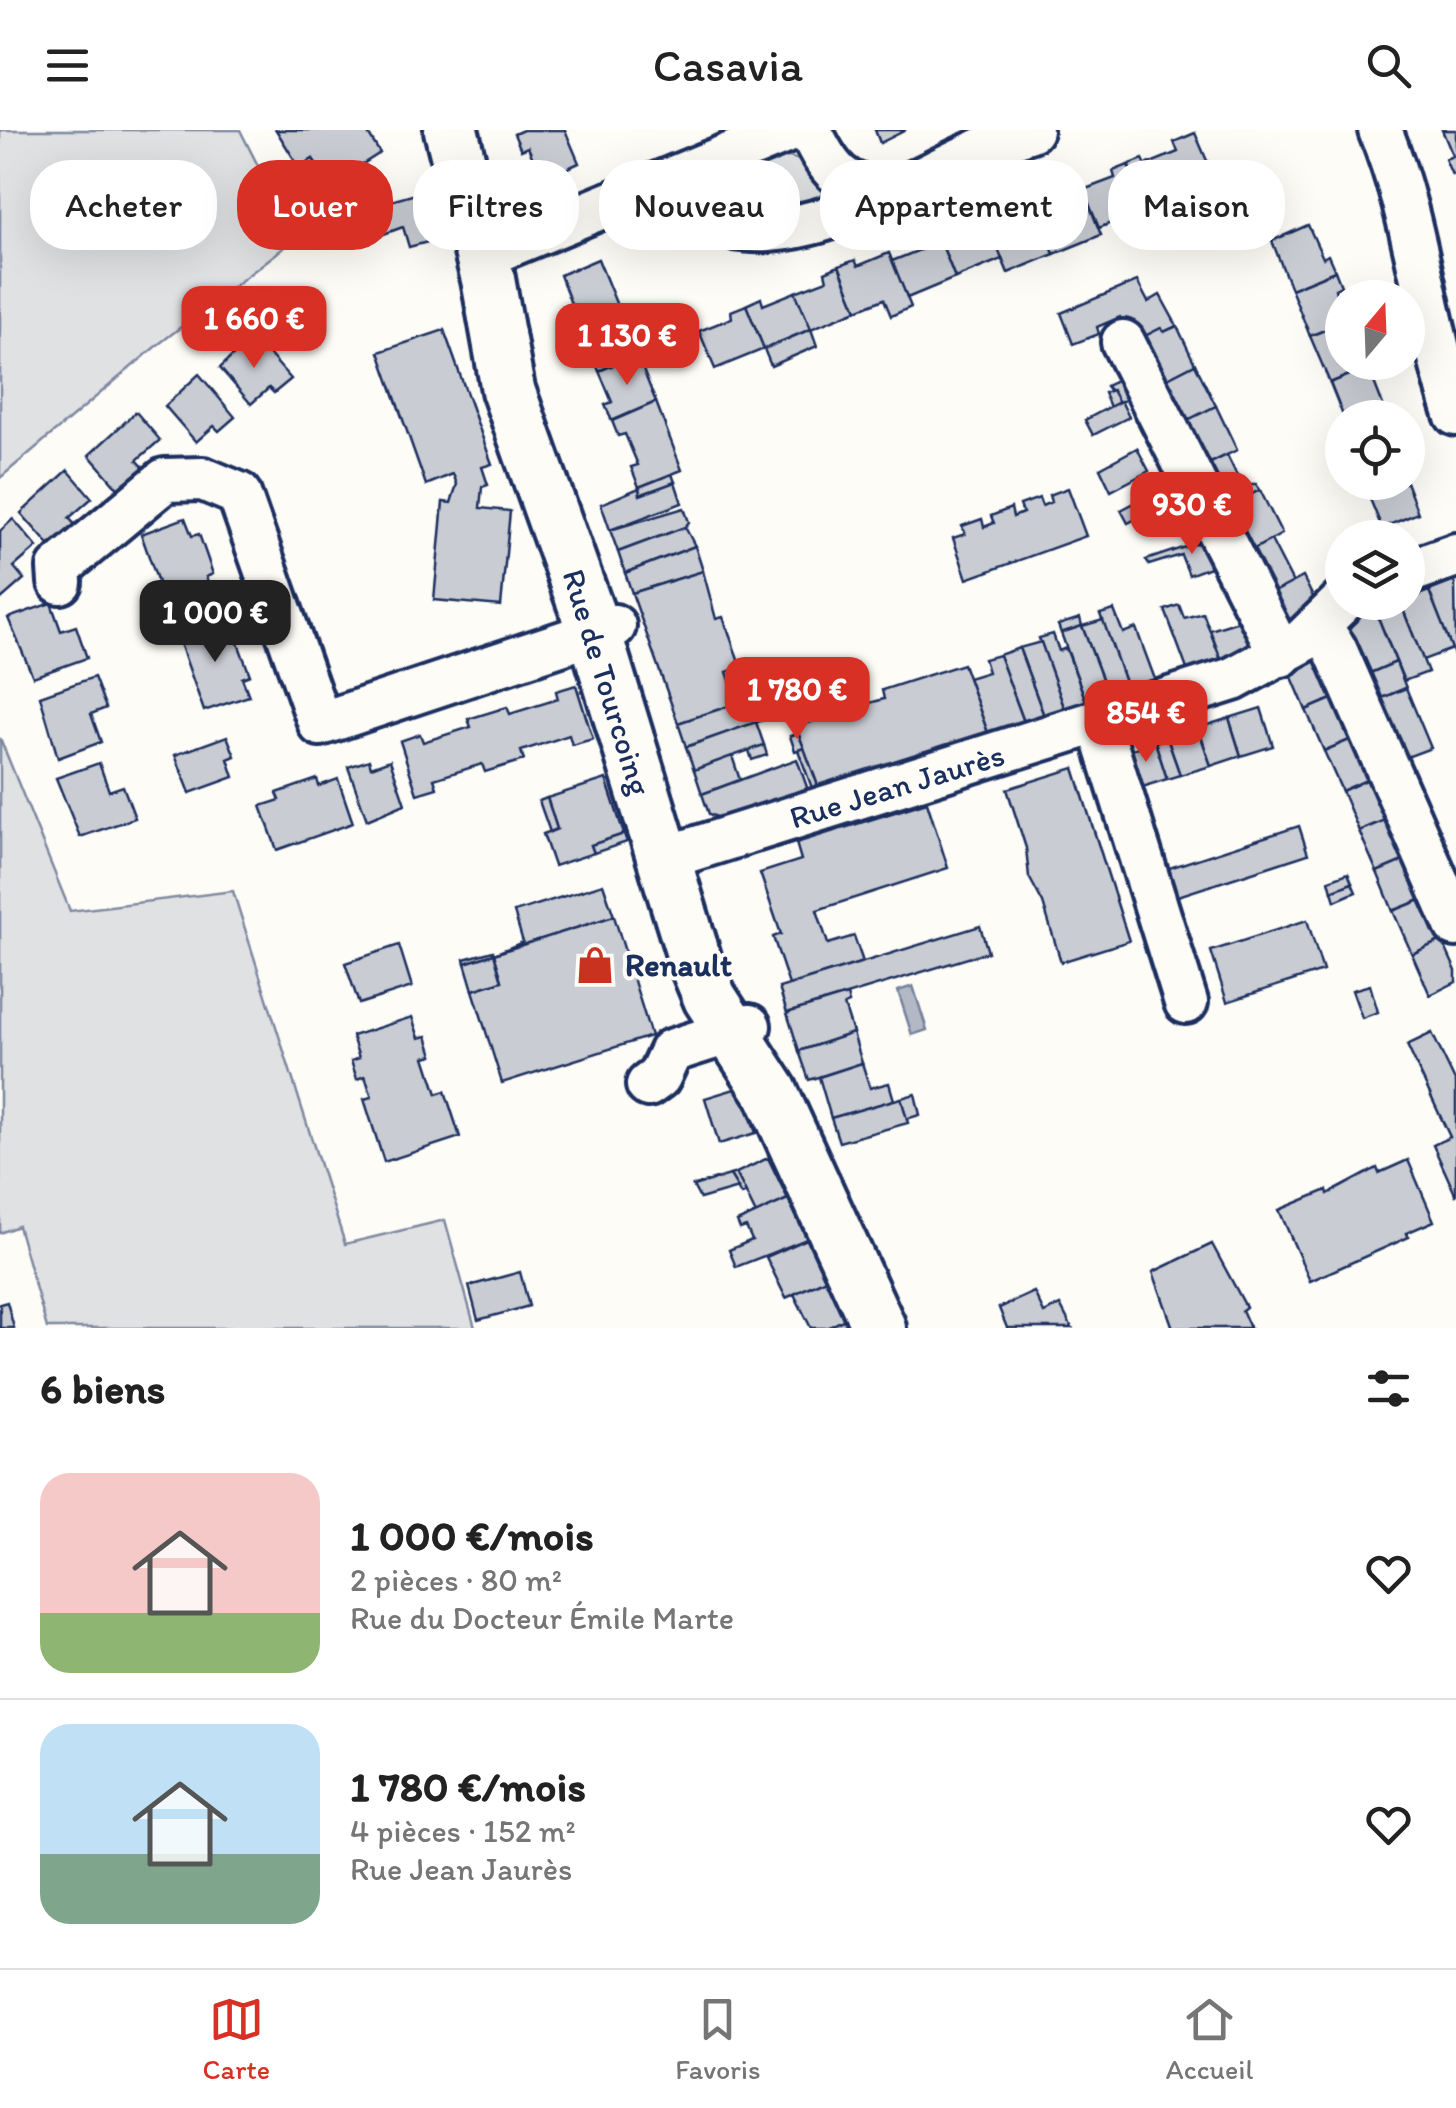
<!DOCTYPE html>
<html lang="fr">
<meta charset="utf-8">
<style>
:root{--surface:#fff;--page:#f2f2f2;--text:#222;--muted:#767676;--line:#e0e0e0;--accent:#d93025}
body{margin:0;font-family:Itim,sans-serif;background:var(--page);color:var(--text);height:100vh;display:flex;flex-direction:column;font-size:38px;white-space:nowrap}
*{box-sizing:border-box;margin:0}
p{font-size:32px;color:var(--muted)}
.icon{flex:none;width:55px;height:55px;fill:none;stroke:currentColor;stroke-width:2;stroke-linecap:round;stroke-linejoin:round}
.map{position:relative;height:1198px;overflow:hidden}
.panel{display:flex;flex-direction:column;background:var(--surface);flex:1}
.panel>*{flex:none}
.hud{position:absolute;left:30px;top:30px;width:1398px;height:90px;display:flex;gap:20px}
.needle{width:65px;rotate:19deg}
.fabs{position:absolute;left:1325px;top:150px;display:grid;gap:20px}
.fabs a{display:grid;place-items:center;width:100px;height:100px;border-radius:50%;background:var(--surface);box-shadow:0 10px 40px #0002;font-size:50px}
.price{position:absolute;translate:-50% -85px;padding:0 22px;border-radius:20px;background:var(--accent);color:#fff;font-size:32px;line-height:65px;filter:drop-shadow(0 2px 5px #0008)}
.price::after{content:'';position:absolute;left:50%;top:60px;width:30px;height:22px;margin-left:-15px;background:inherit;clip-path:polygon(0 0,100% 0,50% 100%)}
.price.active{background:#222;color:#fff}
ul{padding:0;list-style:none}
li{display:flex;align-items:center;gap:30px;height:250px;padding:0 40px}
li+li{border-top:2px solid var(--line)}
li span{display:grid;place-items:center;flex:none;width:280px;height:200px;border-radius:30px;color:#555}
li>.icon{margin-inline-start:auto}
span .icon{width:120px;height:120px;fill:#fffc;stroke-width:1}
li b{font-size:42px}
h2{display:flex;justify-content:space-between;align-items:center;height:120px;padding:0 40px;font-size:42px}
.pill{padding:0 35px;border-radius:40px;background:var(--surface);box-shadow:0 10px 40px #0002;font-size:35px;line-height:90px}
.pill.active{background:var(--accent);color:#fff}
header{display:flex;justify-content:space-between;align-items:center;height:130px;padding:0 40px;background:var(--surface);font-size:45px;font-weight:600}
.tab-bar{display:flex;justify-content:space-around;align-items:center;height:140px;border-top:2px solid var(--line);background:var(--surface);font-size:28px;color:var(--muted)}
.tab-bar a{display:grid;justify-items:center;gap:5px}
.tab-bar .active{color:var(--accent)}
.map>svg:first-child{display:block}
</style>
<header><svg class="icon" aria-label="menu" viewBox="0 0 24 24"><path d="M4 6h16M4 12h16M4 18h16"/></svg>Casavia<svg class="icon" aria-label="search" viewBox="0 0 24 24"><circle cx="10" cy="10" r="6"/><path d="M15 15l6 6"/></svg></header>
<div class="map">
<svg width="1456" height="1198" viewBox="0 0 1456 1198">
<rect width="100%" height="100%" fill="#fdfcf7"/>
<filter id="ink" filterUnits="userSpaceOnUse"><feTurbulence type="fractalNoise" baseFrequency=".01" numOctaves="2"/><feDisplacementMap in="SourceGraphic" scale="20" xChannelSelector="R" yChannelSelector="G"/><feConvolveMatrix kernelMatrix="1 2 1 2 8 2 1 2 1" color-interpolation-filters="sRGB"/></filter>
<g filter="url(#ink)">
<g fill="#e0e1e3" stroke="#7e88a0" stroke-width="2.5">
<path d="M0 0H240L295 109 155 217 0 348Z"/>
<path d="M774 25C802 26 825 41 823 72L774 88 693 69 691 60Z"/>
<path d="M0 608 70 781 233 761 345 1114 445 1090 475 1198H47L18 1096 0 1103Z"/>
</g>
<path fill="#b3b8c5" stroke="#76819c" stroke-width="2.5" d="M913 856 927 900 912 905 898 861Z"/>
<g fill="#c9ccd3" stroke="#1b2f5e" stroke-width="2.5">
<path d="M276 0H366L380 23 330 55 313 29 299 37Z"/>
<path d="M523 0H565L579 33 542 50 528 17 521 20 514 4Z"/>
<path d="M875 0H906L880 13Z"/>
<path d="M1442 0H1456V43L1452 45 1445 29 1453 26Z"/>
<path d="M1195 3 1217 54 1146 78 1128 35 1143 29 1146 35 1178 22 1174 12Z"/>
<path d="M313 29 335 64 312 78 290 43Z"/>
<path d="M1128 35 1146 78 1099 98 1083 60 1115 48 1113 41Z"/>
<path d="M1081 53 1101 105 1054 124 1031 67 1046 61 1048 67Z"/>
<path d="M437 58 450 106 409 117 403 97 359 113 351 82Z"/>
<path d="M1031 67 1054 124 1008 143 987 92 1018 79 1017 73Z"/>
<path d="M987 92 1002 129 955 148 938 105 953 99 955 104Z"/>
<path d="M1308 95 1323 128 1328 125 1335 141 1291 159 1272 111Z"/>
<path d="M938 105 955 148 907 168 892 131 925 118 923 111Z"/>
<path d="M889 123 911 177 891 186 884 169 857 180 839 136 855 130 858 136Z"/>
<path d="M598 129 618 178 573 196 567 181 573 179 560 145Z"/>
<path d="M839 136 857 180 811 199 795 162 827 150 825 142Z"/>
<path d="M1335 141 1341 156 1335 159 1342 193 1310 206 1291 159Z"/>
<path d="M1137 151 1148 172 1160 165 1177 196 1164 202 1161 198 1133 212 1120 187 1097 197 1099 204 1073 214 1061 183Z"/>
<path d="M795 162 811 199 764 219 746 175 761 168 763 175Z"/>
<path d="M746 175 764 219 715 239 699 201 732 188 731 181Z"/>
<path d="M618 178 637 225 599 241 586 209 579 211 573 196Z"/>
<path d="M1342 193V232L1374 235 1330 253 1310 206Z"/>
<path d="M1177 196 1195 234 1154 255 1133 212 1161 198 1164 202Z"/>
<path d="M811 199 817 216 771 236 764 219Z"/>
<path d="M444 200 492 334 482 337 488 355 482 357 480 378 510 381 501 476 434 470 443 372 451 373 457 354 453 344 426 355 379 222Z"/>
<path d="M253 206 291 249 274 263 269 258 251 274 220 238Z"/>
<path d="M637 225 656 272 612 291 605 275 612 272 599 241Z"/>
<path d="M1195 234 1216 276 1176 296 1154 255Z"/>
<path d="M1374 235 1380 250 1374 252 1387 285 1344 288 1330 253Z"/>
<path d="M199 244 235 287 219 301 214 296 196 312 165 276Z"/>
<path d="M1130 244 1140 262 1119 273 1106 256Z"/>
<path d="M1112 260 1119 273 1110 277 1104 263Z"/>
<path d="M1121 271 1129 287 1093 305 1085 290Z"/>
<path d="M656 272 682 340 639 357 631 337 638 335 625 304 618 306 612 291Z"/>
<path d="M1216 276 1237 320 1198 339 1176 296Z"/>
<path d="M136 282 160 310 137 330 148 342 122 363 89 325Z"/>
<path d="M1137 318 1149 341 1111 361 1100 338Z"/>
<path d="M1227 325 1241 354H1256L1260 360 1220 381 1198 339Z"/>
<path d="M68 340 92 368 69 388 80 400 55 422 21 383Z"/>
<path d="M672 344 675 352 640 365 639 357Z"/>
<path d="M675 352 682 373 610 400 601 374 639 358 640 365Z"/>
<path d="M1363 352H1406L1418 383 1382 398Z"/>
<path d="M1068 358 1086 406 967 449 953 408 965 404 962 396 982 389 984 397 994 393 991 386 1011 378 1013 387 1023 383 1020 375 1039 368 1042 376 1051 372 1049 365Z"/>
<path d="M1159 360 1165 373 1128 393 1121 380Z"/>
<path d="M1260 360 1282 404 1243 425 1220 381Z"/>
<path d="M684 378 689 392 685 397 618 422 610 400Z"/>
<path d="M185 388 192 406 199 404 213 444 206 447 213 465 168 481 141 404Z"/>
<path d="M13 389 37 417 14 437 24 449 0 470V401Z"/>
<path d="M685 397 695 416 625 443 618 422Z"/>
<path d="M1209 409 1218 434 1189 445 1181 425 1149 435 1146 430Z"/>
<path d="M1271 410 1293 453 1265 467 1243 425Z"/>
<path d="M695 416 703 441 632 463 625 443Z"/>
<path d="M703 441 716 489 723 487 741 537 727 542 738 573 678 593 632 463Z"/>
<path d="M1303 447 1318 477 1280 496 1265 467Z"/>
<path d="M1455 451 1456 524 1454 525 1429 461Z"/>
<path d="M1429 461 1452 519 1423 530 1400 472Z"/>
<path d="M1400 472 1428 542 1404 551 1375 480Z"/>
<path d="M51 473 61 501 76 496 87 528 33 547 8 488Z"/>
<path d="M1179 475 1184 488 1203 483 1222 532 1188 542 1165 480Z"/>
<path d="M1114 480 1123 503 1136 498 1156 552 1128 561 1100 484Z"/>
<path d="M1375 480 1396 532 1354 550 1336 494Z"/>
<path d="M1239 483 1266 509 1222 532 1210 500 1239 491Z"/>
<path d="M1080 488 1082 496 1061 503 1058 495Z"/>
<path d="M221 489 227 508 235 505 250 545 242 548 249 566 204 581 177 505Z"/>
<path d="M1103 490 1128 561 1109 567 1082 496Z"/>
<path d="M1082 496 1109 567 1087 574 1061 503Z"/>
<path d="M1053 504 1059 521 1066 518 1087 574 1065 580 1039 508Z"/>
<path d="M1041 512 1065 580 1044 586 1019 518Z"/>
<path d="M1019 518 1044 586 1024 592 999 525Z"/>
<path d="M1330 521 1348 562 1306 580 1288 538Z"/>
<path d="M999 525 1024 592 988 603 968 548 988 542 984 529Z"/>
<path d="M1396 532 1406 558 1365 575 1354 550Z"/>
<path d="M963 534 988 603 818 656 796 597 833 585 829 572 862 562 866 574 884 569 882 560Z"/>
<path d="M94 547 106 578 91 584 101 612 58 628 40 566Z"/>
<path d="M576 555 593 609 572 615 569 605 521 621 524 630 485 642 482 634 434 649 437 658 417 664 400 611 420 604 423 612 471 597 468 589 507 577 510 584 558 569 556 561Z"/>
<path d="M781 558 790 581 779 584 771 561Z"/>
<path d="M1406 558 1431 618 1407 627 1396 601 1380 609 1365 575Z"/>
<path d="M1348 562 1366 603 1324 621 1306 580Z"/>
<path d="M738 573 742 585 765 577 769 588 686 617 678 593Z"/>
<path d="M1261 578 1273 616 1241 626 1229 588Z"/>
<path d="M1229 588 1241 626 1211 636 1198 598Z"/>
<path d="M756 592 764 615 694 640 686 617Z"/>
<path d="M1198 598 1211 636 1180 645 1167 608Z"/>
<path d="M798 603 804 618 795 621 790 606Z"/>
<path d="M1366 603 1384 643 1342 661 1324 621Z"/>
<path d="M227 606 235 626 228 629 234 647 190 663 175 625Z"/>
<path d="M1167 608 1180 645 1167 649 1155 612Z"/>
<path d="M1155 612 1167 649 1137 659 1125 621Z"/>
<path d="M764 615 767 625 752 630 749 620Z"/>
<path d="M804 618 818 656 812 658 798 620Z"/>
<path d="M732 626 740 650 702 664 694 640Z"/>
<path d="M797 629 808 660 719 688 709 684 702 664Z"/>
<path d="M369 630 371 637 390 630 405 674 367 690 348 637Z"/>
<path d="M99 633 109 661 123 656 135 688 80 707 56 648Z"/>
<path d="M1074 638 1129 811 1061 832 1043 773 1029 747 1026 718 1007 659Z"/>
<path d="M1373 647 1390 688 1359 701 1342 661Z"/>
<path d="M317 649 319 656 338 649 353 693 277 720 261 676 280 670 277 663Z"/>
<path d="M606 649 624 704 591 715 594 723 554 736 543 704 557 699 547 668Z"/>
<path d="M547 668 557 699 550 702 539 671Z"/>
<path d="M927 672 948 738 817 780 828 814 854 806 863 832 789 855 773 807 781 804 760 743 801 730 796 713Z"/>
<path d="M1390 688 1408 729 1377 742 1359 701Z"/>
<path d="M1299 696 1308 724 1172 768 1163 740Z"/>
<path d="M624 704 627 712 594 723 591 715Z"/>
<path d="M1419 724 1425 768 1393 781 1377 742Z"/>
<path d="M1348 743 1352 753 1332 761 1329 750Z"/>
<path d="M1352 753 1356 762 1335 771 1332 761Z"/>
<path d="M603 754 614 786 494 824 523 812 514 782Z"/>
<path d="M1436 764 1454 805 1412 824 1393 781Z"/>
<path d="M614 786 651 906 502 953 473 860 502 851 494 824Z"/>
<path d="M1307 790 1323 841 1227 872 1211 821Z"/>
<path d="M980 796 988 822 787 883 779 858Z"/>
<path d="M1442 810 1456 841V852L1430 865 1412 824Z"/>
<path d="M399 815 412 857 359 874 345 833Z"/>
<path d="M493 821 494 824 465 833 464 829Z"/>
<path d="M494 824 502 851 473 860 465 833Z"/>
<path d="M1370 855 1378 882 1362 888 1352 860Z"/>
<path d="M847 865 849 873 844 875 853 903 799 921 787 883Z"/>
<path d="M412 887 419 908 427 906 433 925 425 927 437 964 445 961 460 1007 384 1032 364 969 372 967 365 946 357 949 351 931 359 928 352 906Z"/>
<path d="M853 903 862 933 809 950 799 921Z"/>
<path d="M1432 903 1456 953V1066L1433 1015 1450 1007 1407 915Z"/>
<path d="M862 933 870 958 889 953 894 970 831 988 819 947Z"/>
<path d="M741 957 756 1003 719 1014 705 968Z"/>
<path d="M915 964 920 985 906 989 901 968Z"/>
<path d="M901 968 908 993 839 1012 831 988Z"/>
<path d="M768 1028 788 1069 756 1084 736 1043Z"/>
<path d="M1408 1030 1434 1091 1406 1103 1409 1107 1310 1151 1279 1080 1327 1060 1328 1064 1377 1038 1379 1043Z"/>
<path d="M736 1043 746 1063 741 1065 730 1045Z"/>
<path d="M730 1045 738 1058 700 1069 693 1056Z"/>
<path d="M788 1069 807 1109 736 1137 729 1120 752 1110 746 1097 740 1099 737 1092Z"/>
<path d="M807 1109 826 1149 786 1168 766 1127Z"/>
<path d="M1212 1114 1246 1177 1242 1180 1250 1198H1173L1153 1142Z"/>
<path d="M520 1142 529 1176 478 1190 469 1156Z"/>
<path d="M826 1149 845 1189 827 1198H811L794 1164Z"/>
<path d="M1034 1162 1044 1183 1060 1175 1072 1198H1007L999 1178Z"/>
<path d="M7 1172 14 1198H0V1174Z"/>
<path d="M845 1189 849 1198H827Z"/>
</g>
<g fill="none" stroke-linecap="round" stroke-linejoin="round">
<g stroke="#1b2f5e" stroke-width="50">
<g id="minor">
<path d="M810 0C828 39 842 59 887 61"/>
<path d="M1380 0C1417 91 1425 190 1456 284"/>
<path d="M619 74C670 74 717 103 768 100 857 95 946 28 1031 0"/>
<path d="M483 126 790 0"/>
<path d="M1123 212 1281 525"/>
<path d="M1408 442 1456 425"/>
<path d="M60 452 59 438 165 350 203 349 239 364 320 594 614 496"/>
<path d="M1319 496 1335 519 1456 795"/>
<path d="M1099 593 1186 872"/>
<path d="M662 729 1233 549 1301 512 1342 472"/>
<path d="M648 955 659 947 671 921 749 896"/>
</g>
</g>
<g stroke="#1b2f5e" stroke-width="60">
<path id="major" d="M451 0 488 149 508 260 595 504 696 834 710 868 771 962 879 1198"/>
</g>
<use href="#minor" stroke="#fdfcf7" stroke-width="42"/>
<use href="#major" stroke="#fdfcf7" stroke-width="52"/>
</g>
</g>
<defs>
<g id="shop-bare" transform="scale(3)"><path d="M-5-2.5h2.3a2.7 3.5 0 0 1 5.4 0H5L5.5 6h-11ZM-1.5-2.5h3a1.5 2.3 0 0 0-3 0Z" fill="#c8321e" stroke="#fdfcf7" stroke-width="2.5" paint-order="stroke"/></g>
</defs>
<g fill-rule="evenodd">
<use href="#shop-bare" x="595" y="835"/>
</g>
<g text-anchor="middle" stroke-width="8" stroke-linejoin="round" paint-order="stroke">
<g font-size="32" fill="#1b2f5e" stroke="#fdfcf7">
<text transform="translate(607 552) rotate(73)" y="11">Rue de Tourcoing</text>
<text transform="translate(897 656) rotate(-17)" y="11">Rue Jean Jaurès</text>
</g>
<g font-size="32" font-weight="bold" fill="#1b2f5e" stroke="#fdfcf7" text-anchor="start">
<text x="625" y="846">Renault</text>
</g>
</g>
</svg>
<div class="fabs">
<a><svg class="needle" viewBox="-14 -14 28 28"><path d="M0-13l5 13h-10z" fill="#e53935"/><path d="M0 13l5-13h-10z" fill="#767676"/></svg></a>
<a><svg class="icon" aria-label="locate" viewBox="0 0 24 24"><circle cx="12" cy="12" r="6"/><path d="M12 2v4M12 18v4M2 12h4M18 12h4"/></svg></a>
<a><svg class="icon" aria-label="layers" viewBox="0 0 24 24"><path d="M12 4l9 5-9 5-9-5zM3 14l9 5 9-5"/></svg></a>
</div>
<b class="price" style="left:254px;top:241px">1 660 €</b>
<b class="price" style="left:627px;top:258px">1 130 €</b>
<b class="price" style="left:1192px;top:427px">930 €</b>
<b class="price active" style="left:215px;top:535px">1 000 €</b>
<b class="price" style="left:797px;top:612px">1 780 €</b>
<b class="price" style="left:1146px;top:635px">854 €</b>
<div class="hud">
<a class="pill">Acheter</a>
<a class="pill active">Louer</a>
<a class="pill">Filtres</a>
<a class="pill">Nouveau</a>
<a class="pill">Appartement</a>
<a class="pill">Maison</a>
</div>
</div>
<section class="panel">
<h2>6 biens<svg class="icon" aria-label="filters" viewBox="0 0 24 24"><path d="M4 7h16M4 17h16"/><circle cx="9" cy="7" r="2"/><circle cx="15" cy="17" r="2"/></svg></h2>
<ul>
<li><span style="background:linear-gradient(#f6c9c9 70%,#8fb573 0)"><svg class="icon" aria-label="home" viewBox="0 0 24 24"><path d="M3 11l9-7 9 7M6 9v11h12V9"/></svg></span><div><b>1 000 €/mois</b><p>2 pièces · 80 m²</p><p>Rue du Docteur Émile Marte</p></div><svg class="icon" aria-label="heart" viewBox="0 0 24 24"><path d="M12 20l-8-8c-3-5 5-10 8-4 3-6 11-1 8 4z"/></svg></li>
<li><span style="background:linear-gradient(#bfe0f5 65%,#7fa58c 0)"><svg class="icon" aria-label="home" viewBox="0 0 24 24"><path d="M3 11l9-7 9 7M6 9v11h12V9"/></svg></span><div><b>1 780 €/mois</b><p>4 pièces · 152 m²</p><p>Rue Jean Jaurès</p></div><svg class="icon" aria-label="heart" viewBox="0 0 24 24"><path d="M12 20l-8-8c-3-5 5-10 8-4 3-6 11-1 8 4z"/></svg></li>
</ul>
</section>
<nav class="tab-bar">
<a class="active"><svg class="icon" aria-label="map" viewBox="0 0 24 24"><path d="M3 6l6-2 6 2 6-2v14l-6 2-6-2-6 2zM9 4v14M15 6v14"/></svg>Carte</a>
<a><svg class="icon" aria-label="saved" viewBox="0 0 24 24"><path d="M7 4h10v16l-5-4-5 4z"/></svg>Favoris</a>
<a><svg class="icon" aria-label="home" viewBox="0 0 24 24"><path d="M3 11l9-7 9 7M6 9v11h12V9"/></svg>Accueil</a>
</nav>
